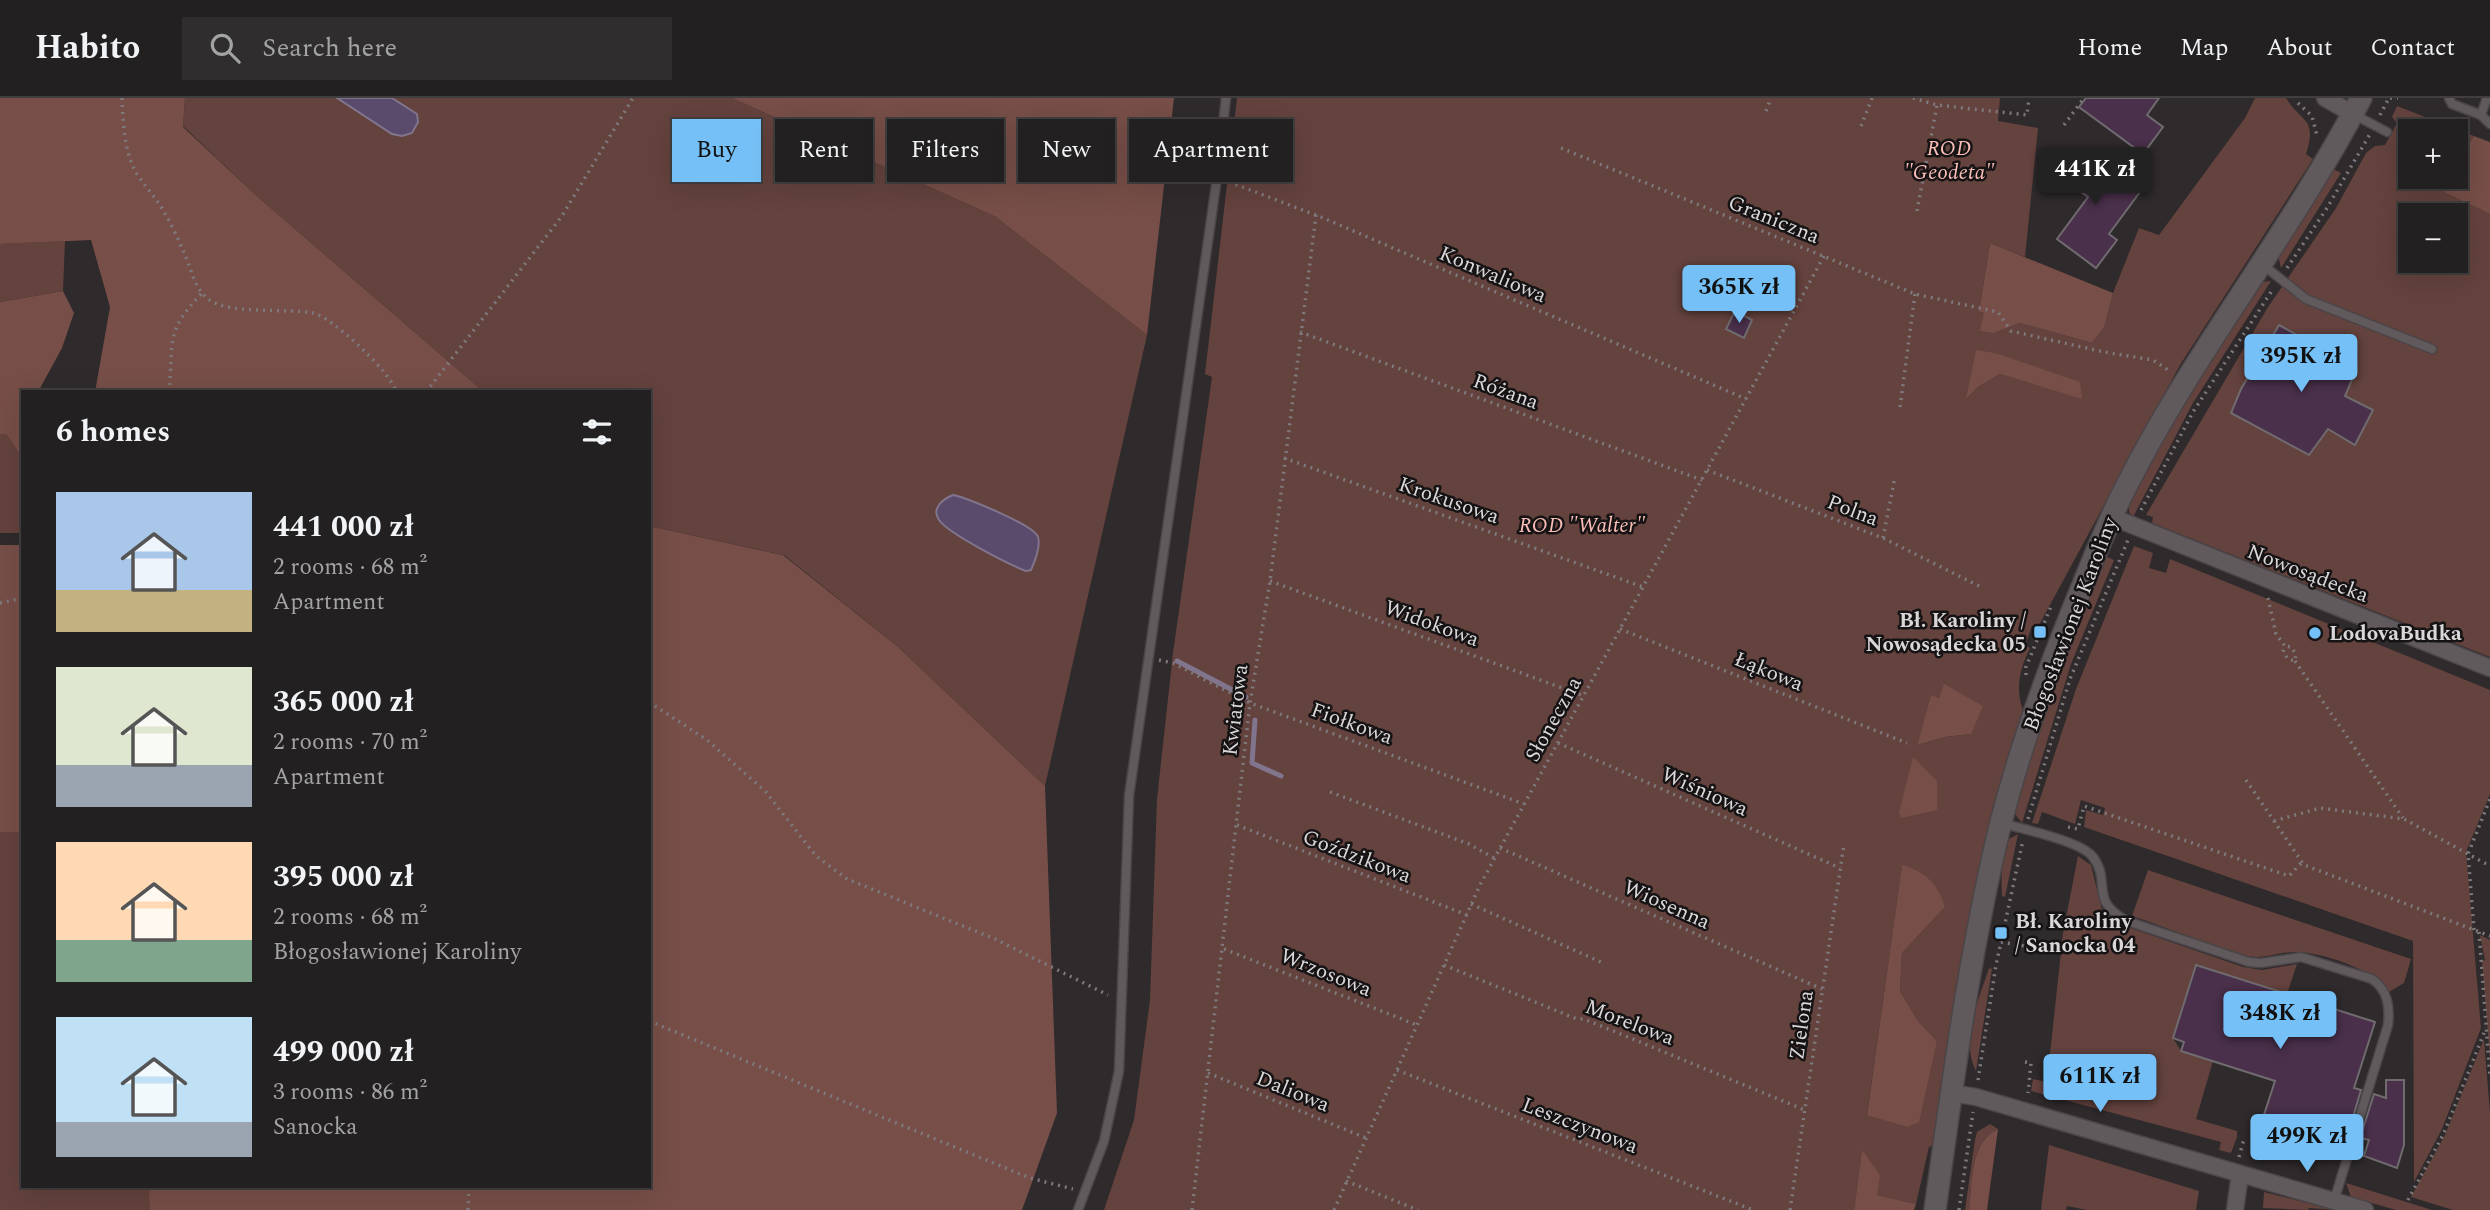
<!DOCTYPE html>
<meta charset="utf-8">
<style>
:root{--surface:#232021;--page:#2f2d2e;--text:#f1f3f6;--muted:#a3a3a5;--line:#403e3f;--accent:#75c0f6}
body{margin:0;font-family:Spectral,serif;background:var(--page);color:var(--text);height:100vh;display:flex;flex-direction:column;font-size:26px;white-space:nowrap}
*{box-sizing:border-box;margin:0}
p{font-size:23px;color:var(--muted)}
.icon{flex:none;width:38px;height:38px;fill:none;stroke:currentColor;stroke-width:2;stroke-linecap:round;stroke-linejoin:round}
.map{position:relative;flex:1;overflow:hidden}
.sheet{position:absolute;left:21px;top:292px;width:630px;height:798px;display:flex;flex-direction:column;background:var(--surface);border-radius:0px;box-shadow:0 7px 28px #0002,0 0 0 2px var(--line)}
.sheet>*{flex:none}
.top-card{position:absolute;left:672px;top:21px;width:665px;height:63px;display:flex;gap:14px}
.fabs{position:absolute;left:2398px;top:21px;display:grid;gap:14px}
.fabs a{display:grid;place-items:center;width:70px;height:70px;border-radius:0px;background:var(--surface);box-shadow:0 7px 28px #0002,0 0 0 2px var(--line);font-size:35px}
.price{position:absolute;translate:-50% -60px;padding:0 16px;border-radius:7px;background:var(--accent);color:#111;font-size:23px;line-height:46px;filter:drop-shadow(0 2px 4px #0008)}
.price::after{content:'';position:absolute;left:50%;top:42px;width:21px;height:16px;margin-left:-10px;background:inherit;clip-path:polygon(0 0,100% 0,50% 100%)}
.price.active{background:#222;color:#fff}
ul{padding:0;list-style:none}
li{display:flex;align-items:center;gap:21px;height:175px;padding:0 35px}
li span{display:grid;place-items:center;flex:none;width:196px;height:140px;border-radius:0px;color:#555}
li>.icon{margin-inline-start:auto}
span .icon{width:84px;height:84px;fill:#fffc;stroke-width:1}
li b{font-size:30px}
h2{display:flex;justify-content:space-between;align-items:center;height:84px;padding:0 35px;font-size:30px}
.chip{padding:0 24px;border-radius:0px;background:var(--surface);box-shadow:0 7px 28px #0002,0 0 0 2px var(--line);font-size:24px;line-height:63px}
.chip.active{background:var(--accent);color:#111}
header{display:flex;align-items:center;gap:42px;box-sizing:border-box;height:98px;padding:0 35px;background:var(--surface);border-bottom:2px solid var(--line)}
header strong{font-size:33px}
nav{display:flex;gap:38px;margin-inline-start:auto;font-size:24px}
.search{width:490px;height:63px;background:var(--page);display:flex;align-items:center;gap:18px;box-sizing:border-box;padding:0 24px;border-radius:0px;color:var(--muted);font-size:26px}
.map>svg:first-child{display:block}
</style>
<header>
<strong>Habito</strong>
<div class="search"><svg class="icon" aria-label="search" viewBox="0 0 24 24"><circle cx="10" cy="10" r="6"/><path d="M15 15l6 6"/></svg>Search here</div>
<nav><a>Home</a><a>Map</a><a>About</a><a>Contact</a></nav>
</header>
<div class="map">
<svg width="2490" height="1112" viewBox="0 0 2490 1112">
<rect width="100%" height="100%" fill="#2f2a2c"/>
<g fill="#64423d" fill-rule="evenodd">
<path d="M185 0H732L996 119 1147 237 1045 688 898 549 784 457 649 428V294H484L259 100 183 28Z"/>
<path d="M1237 0H2000L1998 23 2038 30 2025 159 1990 145 1979 214 1984 215 1994 235 2020 225 2092 245 2104 230 2113 195 2139 130 2159 137 2245 20 2255 0H2286C2301 25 2318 19 2306 56L2313 61 2180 267 2038 529 2032 528 2025 547 2030 550C2020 570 2015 590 2023 612L1992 722 1935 1046 1929 1049 1916 1106 1877 1097 1862 1053 1854 1112H1104L1134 1022 1150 902 1157 701 1173 555 1212 279 1205 276ZM1976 253 2082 300 2000 276 1978 289 1967 300ZM1945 587 1971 636 1945 639 1917 647 1931 598 1939 600ZM1902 768 1945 809 1902 855 1900 893 1918 923 1937 943 1907 1029 1867 1016Z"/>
<path d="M2397 8 2474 38 2455 67V33H2410V79H2417L2420 83 2490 116V559L2152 425 2153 419 2146 417 2268 209 2336 110 2366 55 2375 48 2385 47 2397 25 2392 19ZM2410 117H2455V163H2410Z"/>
<path d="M2333 71 2341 75 2281 170 2278 157Z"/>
<path d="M65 143 63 193 0 204V146Z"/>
<path d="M2271 183 2193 305 2133 419 2129 414V405L2193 287 2261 184Z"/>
<path d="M0 336H6L23 361V435H0Z"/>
<path d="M2134 448 2153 455 2149 470 2166 475 2170 461 2490 592V696L2466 754 2481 930 2442 1031 2414 1084 2413 843 2084 729 2086 712 2103 717 2105 710 2081 702 2075 726 2042 714 2038 726 2032 725 2076 591Z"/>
<path d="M2105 458 2114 462 2071 566 2022 725 2015 716C2033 627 2071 542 2105 458Z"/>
<path d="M0 734H23V1088L159 1089 160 1112H0Z"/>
<path d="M2018 736 2005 799 2002 798C2001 778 2001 760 2009 741Z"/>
<path d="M2078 758 2091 767 2102 812 2119 826 2243 869 2262 872 2297 866 2287 896 2196 867 2173 940 2181 953 2213 963 2196 1021 2237 1033V1039L2231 1055 2219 1052 2221 1044 2031 993 2033 981 2047 984 2063 835Z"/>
<path d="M2148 772 2411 861 2404 885 2389 894C2376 872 2323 855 2298 854 2279 853 2263 863 2244 857 2207 847 2169 830 2132 818Z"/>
<path d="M2480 837 2490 842V961L2482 863 2485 862Z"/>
<path d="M1989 870 1992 871 1976 973C1960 942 1979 901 1989 870Z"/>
<path d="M2484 941 2490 1015V1112H2453L2411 1099 2445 1037Z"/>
<path d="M1990 1026 1998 1031C1970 1044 1972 1085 1969 1112H1965L1975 1042 1977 1034Z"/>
<path d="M2049 1047 2199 1093 2196 1112H2087L2067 1108 2066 1112H2041Z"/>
<path d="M2346 1085 2432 1112H2396L2351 1099Z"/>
<path d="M2264 1094 2335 1112 2309 1110 2308 1112 2263 1110Z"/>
</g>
<g fill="#774e48">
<path d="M0 0H185L183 29 259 100 484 294H95L110 209 91 142 0 146Z"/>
<path d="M732 0H1174L1147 237 996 119Z"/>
<path d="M2474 38 2490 44V116L2420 83 2417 79H2455V67Z"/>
<path d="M1990 145 2113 195 2104 230 2092 245 2020 225 1994 235 1980 233 1984 215 1979 214Z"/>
<path d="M63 193 74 215 62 250 38 294H23V361L6 336H0V204Z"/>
<path d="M1976 252 1995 255 2080 284 2082 301 2000 276 1978 289 1966 301Z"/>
<path d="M649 428 783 457 898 549 1045 688 1057 1015 1022 1112H150L149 1089 649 1088Z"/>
<rect x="0" y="447" width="23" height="287"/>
<path d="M1944 586 1983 608 1971 636 1945 639 1917 647 1931 597 1939 600Z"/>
<path d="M1913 659 1937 683V712L1901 720 1899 714Z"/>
<path d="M1902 767C1926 774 1938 786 1945 809L1902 855 1900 893 1918 923 1937 943 1919 1024 1907 1029 1867 1017Z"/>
<path d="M1998 1031 1987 1112H1969C1972 1085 1970 1044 1998 1031Z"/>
<path d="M1862 1052 1880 1077 1877 1097 1916 1106 1914 1112H1854Z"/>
</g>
<g fill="#5a4b6d" stroke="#81758d" stroke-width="2">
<path d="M337 0H392L417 16 418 24 412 35 402 38 392 36Z"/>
<path d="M953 397C967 400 1034 427 1038 439 1041 449 1035 463 1031 472L1026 473C1008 466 949 436 939 422 931 410 943 401 953 397Z"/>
</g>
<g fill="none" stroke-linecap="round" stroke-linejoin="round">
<g stroke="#81758d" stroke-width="5">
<path d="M1177 563 1246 599"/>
<path d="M1255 622 1252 665 1281 678"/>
</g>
</g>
<g fill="#4a304b" stroke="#6f6b6f" stroke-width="2">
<path d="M2086 0H2159L2147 17 2163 29 2143 56 2079 9Z"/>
<path d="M2081 50 2140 94 2109 136 2117 142 2096 170 2057 141 2088 99 2060 79Z"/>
<path d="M1735 213 1752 222 1744 240 1726 231Z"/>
<path d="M2279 227 2357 270 2345 298 2373 312 2355 347 2328 331 2309 357 2231 315 2241 291Z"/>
<path d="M2196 867 2375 924 2354 990 2361 992 2348 1036 2341 1034 2335 1052 2260 1029 2275 983 2181 953 2184 944 2173 940Z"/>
<path d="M2386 982H2404V1047L2397 1070 2364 1058 2369 1042 2360 1040 2374 996 2386 1000Z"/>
</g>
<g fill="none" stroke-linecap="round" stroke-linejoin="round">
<g stroke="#4a4548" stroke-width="11">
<g id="lane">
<path d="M2449 0 2452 6 2481 17 2487 0"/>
<path d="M2353 16 2387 34"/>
<path d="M2481 17 2490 26"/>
<path d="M2263 167 2306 201 2432 251"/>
<path d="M2001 725C2022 731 2081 743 2093 759 2112 785 2088 802 2127 823L2249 864 2261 865 2301 859 2372 881C2388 892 2390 909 2388 927L2334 1103"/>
<path d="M1078 1112 1104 1043 1119 973 1129 698 1217 80 1226 0"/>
</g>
</g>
<g stroke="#4a4548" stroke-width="19">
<g id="street">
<path d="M2325 0 2353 16"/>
<path d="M2112 419 2490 570"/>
<path d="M1952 995 1976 999 2365 1112"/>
<path d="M2235 1112 2240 1076"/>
</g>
</g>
<g stroke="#4a4548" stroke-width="24">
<path id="secondary" d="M1935 1112C1953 982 1970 851 2001 724 2022 643 2050 566 2082 489 2096 455 2109 421 2126 389 2194 253 2291 135 2361 0"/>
</g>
<g stroke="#7e7a7c" stroke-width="3.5" stroke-dasharray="2 5" stroke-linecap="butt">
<path d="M122 0C123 25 124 50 135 73 141 83 150 93 157 103 168 118 177 138 184 155 192 171 193 189 208 201 229 217 287 210 313 215 332 219 392 275 396 294"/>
<path d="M1913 0 1937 7 2027 17 2029 0"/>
<path d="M2390 0H2398"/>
<path d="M2298 5 2312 18 2317 38"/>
<path d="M1766 13 1771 0"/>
<path d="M2380 17 2389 0"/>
<path d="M2064 27 2084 0"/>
<path d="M1861 28 1872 0"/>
<path d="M1561 50 1915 196 1998 214 2011 233 2104 254 2153 262 2171 274"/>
<path d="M1229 84 1316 117 1746 301"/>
<path d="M1917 113 1937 7"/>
<path d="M2287 170 2327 110 2370 36"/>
<path d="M1300 234 1702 382"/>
<path d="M169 294C174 243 164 235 202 195"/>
<path d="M426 294 562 118 633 0"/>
<path d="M1900 309 1915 196"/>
<path d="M1284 360 1643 489"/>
<path d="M1707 372 1883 440 1983 490"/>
<path d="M2141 412 2193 314 2273 191"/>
<path d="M1883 440 1895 379"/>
<path d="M1270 483 1584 598"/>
<path d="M2268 500 2276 536 2285 548 2283 554 2288 561 2295 563 2296 556 2291 549 2285 548"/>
<path d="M0 505 23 500"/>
<path d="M1620 531 1907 645"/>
<path d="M1159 562 1173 565 1250 605 1524 706"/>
<path d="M2295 563 2403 720"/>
<path d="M2026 577V569L2052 506"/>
<path d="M649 604 707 642 766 694 816 758 847 781 995 841 1108 897"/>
<path d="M1558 645 1840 770"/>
<path d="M2246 682 2304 767 2490 838"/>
<path d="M1330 694 1469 746 1494 760"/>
<path d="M2028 721 2070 581 2128 442"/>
<path d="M2274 723 2320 710 2404 721 2490 768"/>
<path d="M1237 727 1467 817"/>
<path d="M2068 729 2078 731 2084 708 2289 778 2302 764"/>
<path d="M1500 750 1822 891"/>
<path d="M1471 806 1603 865"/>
<path d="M2474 832 2468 756 2490 701"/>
<path d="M2479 834 2490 979"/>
<path d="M2001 844 2036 850"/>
<path d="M1224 851 1417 927"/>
<path d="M1444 867 1577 921H1584L1805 1012"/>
<path d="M649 923 1030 1080 1073 1091"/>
<path d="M2025 964 2031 965 2028 995"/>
<path d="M1397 972 1753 1112"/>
<path d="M1208 975 1366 1040"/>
<path d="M1978 982 1996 867 2023 742"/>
<path d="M2239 1059 2244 1041"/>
<path d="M1346 1083 1418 1112"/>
<path d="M2408 1102 2444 1035 2486 930"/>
<path d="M468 1112 469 1088"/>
<path d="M1192 1112 1250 605 1270 483 1316 117"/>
<path d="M1334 1112 1480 787 1824 158"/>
<path d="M1790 1112 1844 746"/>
<path d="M1959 1112 1973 1014"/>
</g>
<use href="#lane" stroke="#605a5d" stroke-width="8"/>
<use href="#street" stroke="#605a5d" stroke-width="16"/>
<use href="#secondary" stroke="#605a5d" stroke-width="21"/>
</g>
<g fill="#75c0f6" stroke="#151314" stroke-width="2.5">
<rect x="2033" y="527" width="14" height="14" rx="3.5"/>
<circle cx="2315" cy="535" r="7"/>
<rect x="1994" y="828" width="14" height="14" rx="3.5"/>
</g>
<g text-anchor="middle" stroke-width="5" stroke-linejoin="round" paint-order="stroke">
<g font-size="21" font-style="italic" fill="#fbbfb7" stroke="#151314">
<text x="1949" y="57">ROD<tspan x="1949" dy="24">"Geodeta"</tspan></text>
<text x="1582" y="434">ROD "Walter"</text>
</g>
<g font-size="21" fill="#dbd7d9" stroke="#151314">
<text transform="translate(1774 121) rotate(22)" y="7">Graniczna</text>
<text transform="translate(1493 176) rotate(23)" y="7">Konwaliowa</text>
<text transform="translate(1506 293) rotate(20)" y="7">Różana</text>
<text transform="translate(1449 402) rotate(19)" y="7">Krokusowa</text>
<text transform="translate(1853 412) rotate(21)" y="7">Polna</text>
<text transform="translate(2308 475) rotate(21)" y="7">Nowosądecka</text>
<text transform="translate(1432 525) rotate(20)" y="7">Widokowa</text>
<text transform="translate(2070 526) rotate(-69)" y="7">Błogosławionej Karoliny</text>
<text transform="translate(1769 573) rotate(22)" y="7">Łąkowa</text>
<text transform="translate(1235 612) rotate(-83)" y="7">Kwiatowa</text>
<text transform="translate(1553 621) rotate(-61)" y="7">Słoneczna</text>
<text transform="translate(1352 625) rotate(20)" y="7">Fiołkowa</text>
<text transform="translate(1705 693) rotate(24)" y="7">Wiśniowa</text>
<text transform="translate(1357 758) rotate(21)" y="7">Goździkowa</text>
<text transform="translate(1667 806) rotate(24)" y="7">Wiosenna</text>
<text transform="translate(1326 874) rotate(22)" y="7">Wrzosowa</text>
<text transform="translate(1630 924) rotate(21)" y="7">Morelowa</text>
<text transform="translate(1801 927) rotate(-82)" y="7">Zielona</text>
<text transform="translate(1293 993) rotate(22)" y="7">Daliowa</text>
<text transform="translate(1580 1027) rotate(21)" y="7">Leszczynowa</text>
</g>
<g font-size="21" font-weight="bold" fill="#dbd7d9" stroke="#151314" text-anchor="start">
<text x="2026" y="529" text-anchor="end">Bł. Karoliny /<tspan x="2026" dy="24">Nowosądecka 05</tspan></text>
<text x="2329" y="542">LodovaBudka</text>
<text x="2015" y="830">Bł. Karoliny<tspan x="2015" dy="24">/ Sanocka 04</tspan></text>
</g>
</g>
</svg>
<div class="fabs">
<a>+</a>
<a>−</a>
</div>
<b class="price active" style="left:2095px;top:109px">441K zł</b>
<b class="price" style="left:1739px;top:227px">365K zł</b>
<b class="price" style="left:2301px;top:296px">395K zł</b>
<b class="price" style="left:2280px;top:953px">348K zł</b>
<b class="price" style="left:2100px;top:1016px">611K zł</b>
<b class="price" style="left:2307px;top:1076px">499K zł</b>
<div class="top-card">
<a class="chip active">Buy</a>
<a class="chip">Rent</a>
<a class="chip">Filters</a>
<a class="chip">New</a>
<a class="chip">Apartment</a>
</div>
<section class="sheet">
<h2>6 homes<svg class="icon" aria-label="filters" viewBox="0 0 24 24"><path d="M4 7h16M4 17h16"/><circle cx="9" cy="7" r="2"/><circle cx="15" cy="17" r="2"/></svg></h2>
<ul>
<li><span style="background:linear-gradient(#a9c7e8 70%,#c2b280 0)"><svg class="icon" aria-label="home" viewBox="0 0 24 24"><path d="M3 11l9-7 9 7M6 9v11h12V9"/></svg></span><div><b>441 000 zł</b><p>2 rooms · 68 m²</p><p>Apartment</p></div></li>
<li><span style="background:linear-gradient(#dfe7d0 70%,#9aa5b1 0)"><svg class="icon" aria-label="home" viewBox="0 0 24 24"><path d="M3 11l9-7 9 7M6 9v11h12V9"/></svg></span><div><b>365 000 zł</b><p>2 rooms · 70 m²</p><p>Apartment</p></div></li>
<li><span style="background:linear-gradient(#ffd9b3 70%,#7fa58c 0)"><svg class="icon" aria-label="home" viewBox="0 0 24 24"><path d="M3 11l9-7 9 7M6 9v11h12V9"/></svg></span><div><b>395 000 zł</b><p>2 rooms · 68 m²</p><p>Błogosławionej Karoliny</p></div></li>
<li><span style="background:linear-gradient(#bfe0f5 75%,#9aa5b1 0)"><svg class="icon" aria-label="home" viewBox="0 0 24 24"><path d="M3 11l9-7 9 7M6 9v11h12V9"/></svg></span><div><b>499 000 zł</b><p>3 rooms · 86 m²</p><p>Sanocka</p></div></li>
</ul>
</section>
</div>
